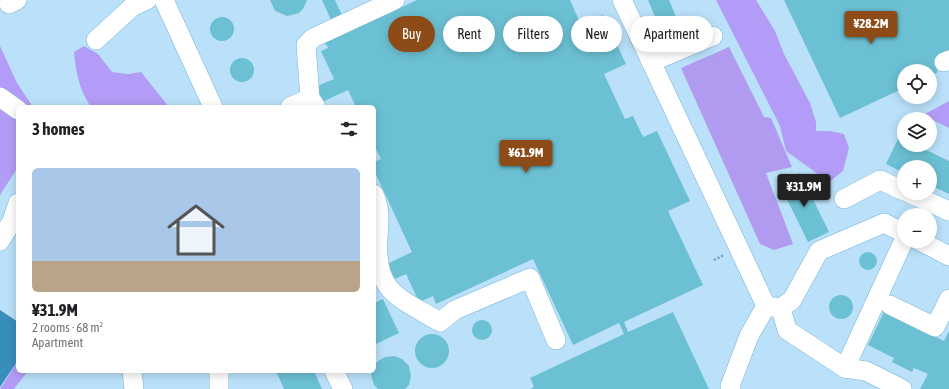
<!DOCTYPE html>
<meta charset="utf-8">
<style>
:root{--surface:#fff;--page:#f6f6f6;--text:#202124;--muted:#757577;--line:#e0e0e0;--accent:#8d4c17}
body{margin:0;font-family:"Asap Condensed",sans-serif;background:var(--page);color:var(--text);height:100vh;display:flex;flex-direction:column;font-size:15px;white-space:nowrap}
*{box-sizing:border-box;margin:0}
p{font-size:13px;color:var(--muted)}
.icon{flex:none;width:22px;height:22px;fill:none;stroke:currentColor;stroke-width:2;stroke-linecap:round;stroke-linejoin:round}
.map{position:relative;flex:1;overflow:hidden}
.side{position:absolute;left:16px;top:105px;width:360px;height:268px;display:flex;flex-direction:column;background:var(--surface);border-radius:6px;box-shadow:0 2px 10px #0003}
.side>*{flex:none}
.top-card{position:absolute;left:388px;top:16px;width:380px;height:36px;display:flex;gap:8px}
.tools{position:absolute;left:897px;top:64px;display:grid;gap:8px}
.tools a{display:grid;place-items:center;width:40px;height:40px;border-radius:50%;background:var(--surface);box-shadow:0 2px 10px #0003;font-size:20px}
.price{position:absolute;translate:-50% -34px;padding:0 9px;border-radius:4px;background:var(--accent);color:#fff;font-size:13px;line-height:26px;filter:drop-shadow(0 1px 2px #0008)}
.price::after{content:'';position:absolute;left:50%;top:24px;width:12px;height:9px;margin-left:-6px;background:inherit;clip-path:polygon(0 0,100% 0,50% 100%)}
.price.current{background:#222;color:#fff}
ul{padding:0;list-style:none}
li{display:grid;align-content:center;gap:8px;height:212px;padding:0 16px}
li+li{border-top:1px solid var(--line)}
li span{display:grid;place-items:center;height:124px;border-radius:6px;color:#555}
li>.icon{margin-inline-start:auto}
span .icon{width:72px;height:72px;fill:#fffc;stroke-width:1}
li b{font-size:17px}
h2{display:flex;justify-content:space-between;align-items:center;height:48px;padding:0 16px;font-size:17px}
.chip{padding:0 14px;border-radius:18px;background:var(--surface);box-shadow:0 2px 10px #0003;font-size:14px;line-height:36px}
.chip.current{background:var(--accent);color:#fff}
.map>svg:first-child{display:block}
</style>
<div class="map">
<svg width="949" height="389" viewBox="0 0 949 389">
<rect width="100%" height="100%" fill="#bae1f9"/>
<path fill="#b09bf1" d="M729 47 764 117 771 118 792 167 766 173 793 244 774 250 760 244 681 68Z"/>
<g fill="#b39cf7">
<path d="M716 0H756L775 31 784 54 810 103 816 122V131H830L844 134 849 148 843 171 829 182 786 151 780 126Z"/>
<path d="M0 46 17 83 33 107H18V167L0 195Z"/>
<path d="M84 46 98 54 112 72 128 74 141 72 169 107H91C79 90 76 72 74 52Z"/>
<path d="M949 101V128L923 115Z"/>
<path d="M18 360V371H28L14 389H0Z"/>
</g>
<path fill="#388eba" d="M0 310 18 322V360L0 387Z"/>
<g fill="#6bc0d3">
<path d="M270 0H307L303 9 299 13 287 16 275 11Z"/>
<path d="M322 0H335L342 15 331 20Z"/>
<path d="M417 0H570L581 25 603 15 626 64 604 74 625 119 633 116 643 137 657 131 690 201 668 211 703 285 624 322 628 332 673 312 709 389H530L534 387 530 378 624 334 619 323 573 345 533 259 436 304 433 296 419 302 406 274 395 279 387 264 412 252 374 170V162L381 159 374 145V107H356L348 90 322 102 315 87 334 79 321 51 328 48 325 43Z"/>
<path d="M648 0H669L682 32 664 39Z"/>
<path d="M784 0H949V57L934 64 938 72 930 76V71H904V88L840 118Z"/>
<circle cx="222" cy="29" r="12"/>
<circle cx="242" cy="70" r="12"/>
<path d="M899 137 904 139V145H916L949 161V194L930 185V167H904V173L886 164Z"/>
<path d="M800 173 829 232 808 242 779 183Z"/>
<circle cx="868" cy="261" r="9"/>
<circle cx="841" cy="307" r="12"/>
<path d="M383 299 399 333 374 345V303Z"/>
<path d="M884 312 944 341 949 331V389H920L928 374 914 368 912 372 892 362 894 358 868 345Z"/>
<circle cx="482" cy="330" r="10"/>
<circle cx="432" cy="351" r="17"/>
<path d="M394 356 402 359 409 366 411 376 409 385 405 389H378L374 385 371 375 374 366 378 361 385 357Z"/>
<path d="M276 371H314L322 389H284Z"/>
</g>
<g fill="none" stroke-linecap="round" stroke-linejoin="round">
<g stroke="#70b3d8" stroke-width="20">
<g id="minor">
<path d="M164 0 213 107"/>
<path d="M622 0 766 306"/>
<path d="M9 4 17 0"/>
<path d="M96 40 132 7 147 0"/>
<path d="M651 62 713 36"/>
<path d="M944 62 949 60"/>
<path d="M0 97 18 110"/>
<path d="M290 107 310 98"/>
<path d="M316 107 310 98 306 45 313 38 395 0"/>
<path d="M909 193 949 211"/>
<path d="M374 194C381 211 379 221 378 239 375 294 399 297 440 322L455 310 530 278 556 340"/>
<path d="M844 199 880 180 904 191"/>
<path d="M0 241 12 221 18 203"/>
<path d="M920 241 949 256"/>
<path d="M890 305 935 327 949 299"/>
<path d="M781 308 787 330 845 368 866 371 902 389"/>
<path d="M845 368 904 240"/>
<path d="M132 371 134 389"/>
<path d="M334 371 343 389"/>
<path d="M219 389V371"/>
<path d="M731 389 730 386 749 336 766 306 781 308 792 300 819 251 884 223 904 233"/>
</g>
</g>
<path stroke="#789aaf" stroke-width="2.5" stroke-dasharray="2 2" stroke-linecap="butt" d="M714 260 724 255"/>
<use href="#minor" stroke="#fff" stroke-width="19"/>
</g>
</svg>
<div class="tools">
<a><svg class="icon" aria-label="locate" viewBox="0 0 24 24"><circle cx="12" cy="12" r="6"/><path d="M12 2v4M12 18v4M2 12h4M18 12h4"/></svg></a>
<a><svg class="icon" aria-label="layers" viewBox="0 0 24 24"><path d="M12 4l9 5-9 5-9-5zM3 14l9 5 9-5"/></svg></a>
<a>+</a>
<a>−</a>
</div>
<b class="price" style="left:871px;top:45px">¥28.2M</b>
<b class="price" style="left:526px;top:174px">¥61.9M</b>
<b class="price current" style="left:804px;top:208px">¥31.9M</b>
<div class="top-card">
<a class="chip current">Buy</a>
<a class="chip">Rent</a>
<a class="chip">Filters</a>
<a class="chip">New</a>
<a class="chip">Apartment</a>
</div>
<section class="side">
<h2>3 homes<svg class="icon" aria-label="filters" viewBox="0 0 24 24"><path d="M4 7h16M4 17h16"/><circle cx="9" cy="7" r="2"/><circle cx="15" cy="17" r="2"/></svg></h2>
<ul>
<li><span style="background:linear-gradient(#a9c7e8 75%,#b9a48a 0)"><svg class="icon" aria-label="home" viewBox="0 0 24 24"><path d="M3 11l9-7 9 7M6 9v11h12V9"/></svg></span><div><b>¥31.9M</b><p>2 rooms · 68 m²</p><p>Apartment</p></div></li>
</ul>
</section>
</div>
